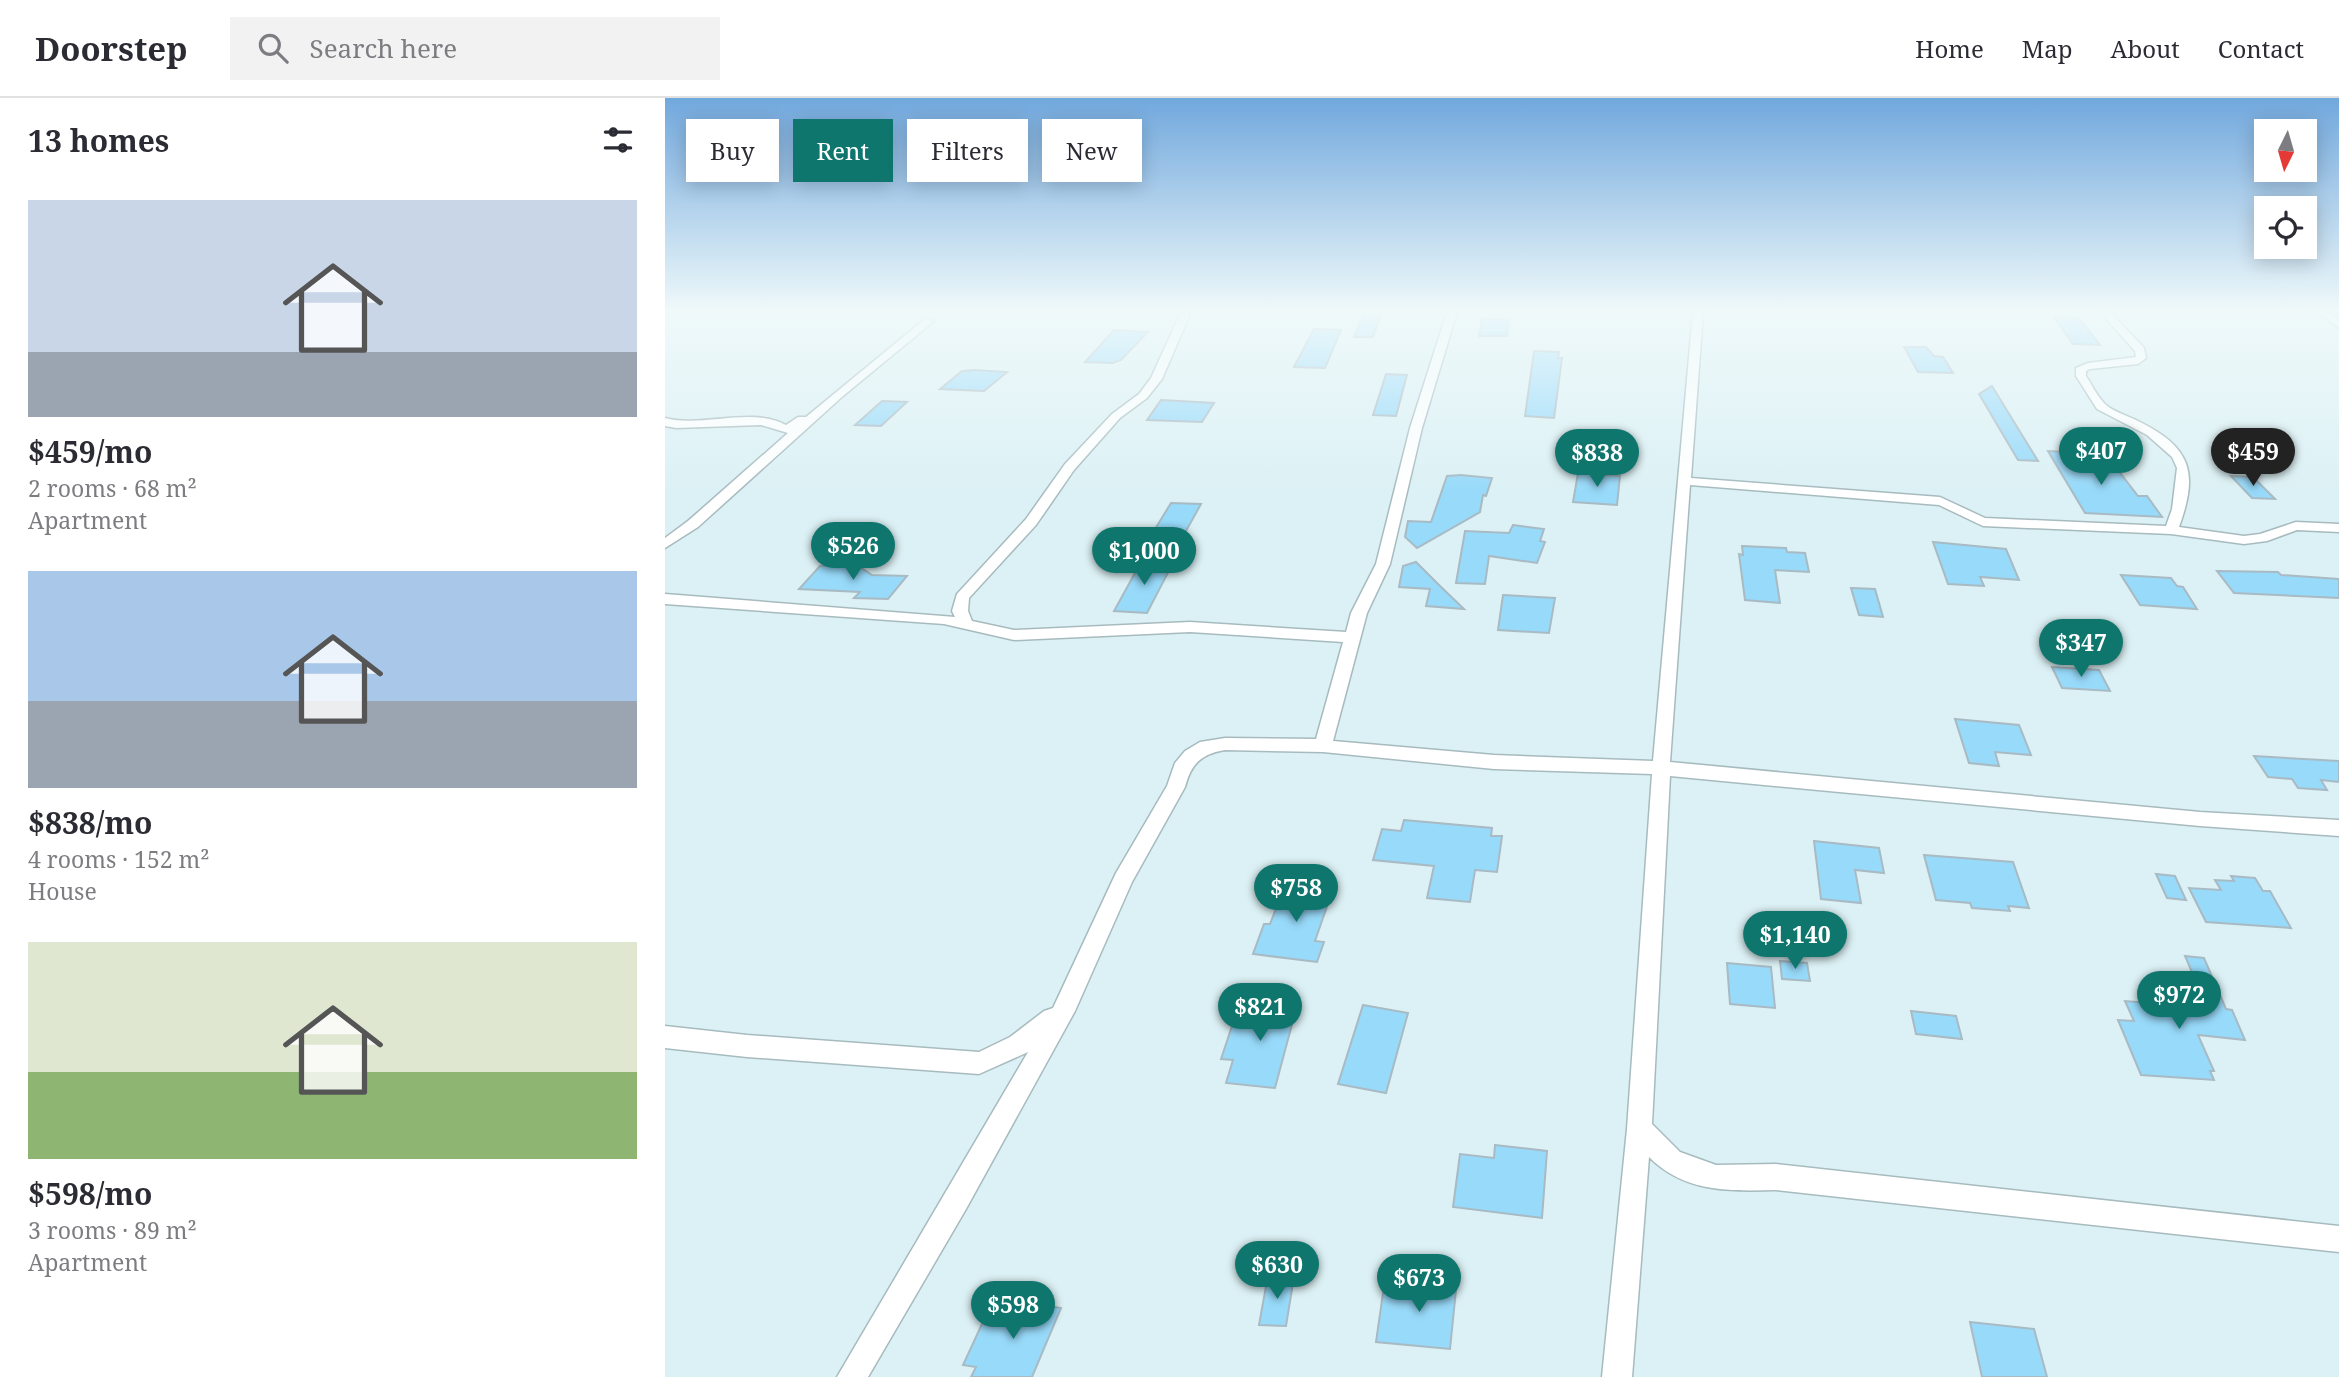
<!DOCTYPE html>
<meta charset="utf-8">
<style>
:root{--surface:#fff;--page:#f2f2f3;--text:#2b2b33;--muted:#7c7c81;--line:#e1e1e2;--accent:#0f766e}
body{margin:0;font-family:"Noto Serif",serif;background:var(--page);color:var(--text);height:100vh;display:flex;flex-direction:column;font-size:26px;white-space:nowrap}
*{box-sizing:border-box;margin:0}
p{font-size:23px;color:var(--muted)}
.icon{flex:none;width:38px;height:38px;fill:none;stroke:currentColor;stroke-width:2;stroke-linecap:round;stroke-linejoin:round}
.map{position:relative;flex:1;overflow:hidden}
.drawer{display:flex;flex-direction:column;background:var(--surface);width:665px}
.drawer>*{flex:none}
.guide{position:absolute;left:21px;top:21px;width:665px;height:63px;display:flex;gap:14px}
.needle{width:46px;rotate:185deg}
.controls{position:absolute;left:1589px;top:21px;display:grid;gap:14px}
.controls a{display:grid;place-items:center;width:63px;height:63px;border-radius:0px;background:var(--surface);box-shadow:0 4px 18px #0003;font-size:35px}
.price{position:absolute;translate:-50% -60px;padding:0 16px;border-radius:24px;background:var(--accent);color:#fff;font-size:23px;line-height:46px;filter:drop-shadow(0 2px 4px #0008)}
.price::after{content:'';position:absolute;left:50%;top:42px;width:21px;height:16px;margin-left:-10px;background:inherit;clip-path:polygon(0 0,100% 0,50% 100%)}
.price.active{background:#222;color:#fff}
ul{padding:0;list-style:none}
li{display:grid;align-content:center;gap:14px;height:371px;padding:0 28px}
li span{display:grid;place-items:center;height:217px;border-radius:0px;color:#555}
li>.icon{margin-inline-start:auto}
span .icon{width:126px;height:126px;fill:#fffc;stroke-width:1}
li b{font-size:30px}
h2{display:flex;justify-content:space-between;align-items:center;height:84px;padding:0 28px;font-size:30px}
.tag{padding:0 24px;border-radius:0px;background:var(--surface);box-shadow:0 4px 18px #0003;font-size:24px;line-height:63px}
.tag.active{background:var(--accent);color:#fff}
header{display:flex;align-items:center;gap:42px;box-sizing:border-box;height:98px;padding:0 35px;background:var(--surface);border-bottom:2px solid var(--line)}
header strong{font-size:33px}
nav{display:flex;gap:38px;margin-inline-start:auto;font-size:24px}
.search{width:490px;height:63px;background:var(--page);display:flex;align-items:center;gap:18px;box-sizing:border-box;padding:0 24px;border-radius:0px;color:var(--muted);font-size:26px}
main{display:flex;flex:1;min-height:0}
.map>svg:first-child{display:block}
</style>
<header>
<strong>Doorstep</strong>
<div class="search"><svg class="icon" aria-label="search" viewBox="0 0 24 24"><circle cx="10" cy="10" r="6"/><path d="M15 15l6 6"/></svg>Search here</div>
<nav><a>Home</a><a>Map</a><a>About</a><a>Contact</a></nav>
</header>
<main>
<section class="drawer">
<h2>13 homes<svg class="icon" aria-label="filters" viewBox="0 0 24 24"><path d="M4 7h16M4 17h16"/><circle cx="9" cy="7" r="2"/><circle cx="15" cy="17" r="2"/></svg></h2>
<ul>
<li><span style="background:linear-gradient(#c9d6e8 70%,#9aa5b1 0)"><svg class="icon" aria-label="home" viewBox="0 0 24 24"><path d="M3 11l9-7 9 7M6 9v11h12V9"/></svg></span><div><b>$459/mo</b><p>2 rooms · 68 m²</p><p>Apartment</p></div></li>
<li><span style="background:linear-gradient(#a9c7e8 60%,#9aa5b1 0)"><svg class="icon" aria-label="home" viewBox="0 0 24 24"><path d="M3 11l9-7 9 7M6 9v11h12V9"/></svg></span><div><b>$838/mo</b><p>4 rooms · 152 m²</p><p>House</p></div></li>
<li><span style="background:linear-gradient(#dfe7d0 60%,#8fb573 0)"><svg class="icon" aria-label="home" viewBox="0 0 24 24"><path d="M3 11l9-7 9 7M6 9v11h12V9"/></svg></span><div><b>$598/mo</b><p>3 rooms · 89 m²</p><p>Apartment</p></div></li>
</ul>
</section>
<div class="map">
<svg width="1674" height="1279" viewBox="0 0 1674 1279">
<rect width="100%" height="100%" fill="#dcf1f5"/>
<g fill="#98dafa" stroke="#a8bac3" stroke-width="2">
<path d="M700 214H717L708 239H689Z"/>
<path d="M1389 219 1414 220 1435 247 1408 246Z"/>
<path d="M817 221H844L842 238H814Z"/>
<path d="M649 231 676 232 660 270 629 269Z"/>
<path d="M449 232 483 234 456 262 448 265 420 264Z"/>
<path d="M1239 249H1261L1269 258 1278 259 1288 275 1253 274Z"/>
<path d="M869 253 894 254 893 260H897L889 320 860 318Z"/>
<path d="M297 273 309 272 342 274 319 293 275 291Z"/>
<path d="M721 276 742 277 731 318 708 317Z"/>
<path d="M1327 288 1373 363 1353 362 1314 296Z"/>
<path d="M496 302 549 305 537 324 482 322Z"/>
<path d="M217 303 242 304 216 328 190 327Z"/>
<path d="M1383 353 1420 355 1428 366 1449 367 1473 398H1482L1497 419 1420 415Z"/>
<path d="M913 375 955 378 952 407 908 404Z"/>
<path d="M796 377 827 380 821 398 818 397 815 414 752 450 740 439 743 423 766 424 782 378Z"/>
<path d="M1566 378 1588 379 1610 401 1587 400Z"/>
<path d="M506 405 536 406 521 433 490 431Z"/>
<path d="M848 427 879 431 875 443 880 444 872 465 824 458 820 486 791 485 800 433 844 435Z"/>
<path d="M1268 444 1341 451 1354 482 1315 479 1319 488 1283 486Z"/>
<path d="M1077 448 1121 450 1122 454 1140 455 1144 474 1110 472 1115 505 1080 502 1074 456 1078 457Z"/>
<path d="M476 464 508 465 482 515 449 513Z"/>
<path d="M751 464 774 487 799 511 761 508 765 491 734 489 738 468Z"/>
<path d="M172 466 192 467 207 477 242 478 223 501 189 500 195 494 134 491 155 468Z"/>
<path d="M1552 473 1613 474 1616 477 1674 481V500L1569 495Z"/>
<path d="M1456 477 1506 480 1512 488 1518 489 1532 511 1475 507Z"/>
<path d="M1186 490 1210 491 1218 519 1194 517Z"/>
<path d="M838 497 890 500 884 535 833 532Z"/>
<path d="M1387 569 1434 572 1445 593 1397 590Z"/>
<path d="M1290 621 1354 627 1366 657 1330 654 1334 668 1304 665Z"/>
<path d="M1589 658 1674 663V684L1656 682 1662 692 1633 690 1627 681 1603 679Z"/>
<path d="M739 722 827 730 826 738H837L832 774 810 772 805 804 762 800 769 768 708 762 717 731 736 733Z"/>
<path d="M1149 743 1214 750 1219 775 1190 772 1196 805 1156 801Z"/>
<path d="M1259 757 1348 764 1364 810 1343 808 1345 813 1307 810 1305 805 1271 802Z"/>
<path d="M1491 776 1510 778 1521 802 1502 800Z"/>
<path d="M1566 778 1590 780 1598 793H1605L1626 830 1541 824 1524 790 1556 792 1550 782 1569 783Z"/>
<path d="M621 785 668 791 650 843 659 844 652 864 588 856 599 826H605Z"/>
<path d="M1520 858 1539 860 1561 911 1567 912 1580 942 1533 937 1549 973H1545L1549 982 1476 977 1453 922 1469 923 1460 903 1542 909Z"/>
<path d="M1115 863 1142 865 1145 883 1117 881Z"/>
<path d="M1062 865 1106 869 1110 910 1065 906Z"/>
<path d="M586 900 633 904 610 990 561 985 568 962 556 961 569 922 579 923Z"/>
<path d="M698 907 743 915 721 995 673 986Z"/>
<path d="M1246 913 1291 918 1297 941 1251 936Z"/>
<path d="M830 1047 882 1053 877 1120 788 1109 795 1056 829 1060Z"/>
<path d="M603 1177 629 1179 621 1228 594 1227Z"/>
<path d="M756 1178 792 1182 785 1251 711 1244 719 1188 754 1190Z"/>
<path d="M339 1201 396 1210 367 1279H306L311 1269 298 1267 317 1226 327 1228Z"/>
<path d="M1305 1224 1369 1231 1382 1279H1317Z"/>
</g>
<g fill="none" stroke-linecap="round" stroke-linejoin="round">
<g stroke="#a7bbbf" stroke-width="3">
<g id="minor">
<path d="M516 214H526L497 281 482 300 455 320 409 372 371 427 304 500 303 513 307 523 349 532 525 524 681 534 686 515 711 466 745 330 782 214H792L757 330 725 466 702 515 668 643 829 657 988 663 1028 214H1038L1026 380 1275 399 1320 420 1501 428 1507 411 1512 370 1507 359 1482 337 1432 311 1411 278V270L1423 265 1471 259 1470 253 1435 214H1445L1479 250 1481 260 1473 266 1425 271 1421 273V278C1427 287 1432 298 1440 306 1447 313 1463 318 1473 323 1526 349 1534 374 1514 429L1579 438 1595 436 1631 424 1674 426V434L1632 432 1602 443 1579 446 1506 436 1318 428 1274 407 1025 387 1005 664 1535 714 1674 722V738L1535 728 1005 678 987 1026 1015 1054 1051 1067 1111 1066 1674 1128V1154L1111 1092C1064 1093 1020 1095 984 1059L967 1279H937L962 1031 987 676 829 671 658 654 560 652C536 656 526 666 520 689L467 784 410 913 301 1111 203 1279H172L363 954 314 976 82 959 0 950V928L82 937 314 954 345 939 379 913 388 910 451 775 502 688 510 665 520 653 535 644 560 640 651 641 678 544 525 534 349 542 279 526 0 506V496L290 519 287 513 292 496 361 421 400 366 447 316 474 296 486 280Z"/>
<path d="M1652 214H1663L1674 222V230Z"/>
<path d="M260 221 269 223 178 298 33 429 0 450V440L23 423 123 335 96 327 11 330 0 328V320C38 330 85 308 121 327L133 319H141Z"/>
</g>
</g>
<use href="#minor" fill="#fff" fill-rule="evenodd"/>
</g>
<linearGradient id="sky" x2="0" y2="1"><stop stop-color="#71a8dd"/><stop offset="0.54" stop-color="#eff9fa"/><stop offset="1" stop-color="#eff9fa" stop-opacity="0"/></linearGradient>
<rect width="1674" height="393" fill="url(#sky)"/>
</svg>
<div class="controls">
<a><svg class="needle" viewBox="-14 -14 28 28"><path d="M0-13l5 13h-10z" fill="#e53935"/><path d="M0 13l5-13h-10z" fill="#7c7c81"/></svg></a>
<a><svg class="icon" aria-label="locate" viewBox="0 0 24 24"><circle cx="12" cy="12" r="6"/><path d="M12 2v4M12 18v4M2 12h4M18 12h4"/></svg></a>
</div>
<b class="price" style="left:1436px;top:389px">$407</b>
<b class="price active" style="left:1588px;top:390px">$459</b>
<b class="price" style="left:932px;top:391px">$838</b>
<b class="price" style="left:188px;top:484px">$526</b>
<b class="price" style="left:479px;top:489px">$1,000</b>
<b class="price" style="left:1416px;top:581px">$347</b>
<b class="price" style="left:631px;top:826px">$758</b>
<b class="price" style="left:1130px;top:873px">$1,140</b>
<b class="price" style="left:1514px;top:933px">$972</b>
<b class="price" style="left:595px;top:945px">$821</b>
<b class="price" style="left:612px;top:1203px">$630</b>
<b class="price" style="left:754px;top:1216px">$673</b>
<b class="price" style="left:348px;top:1243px">$598</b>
<div class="guide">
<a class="tag">Buy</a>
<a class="tag active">Rent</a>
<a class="tag">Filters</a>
<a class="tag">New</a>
</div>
</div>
</main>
